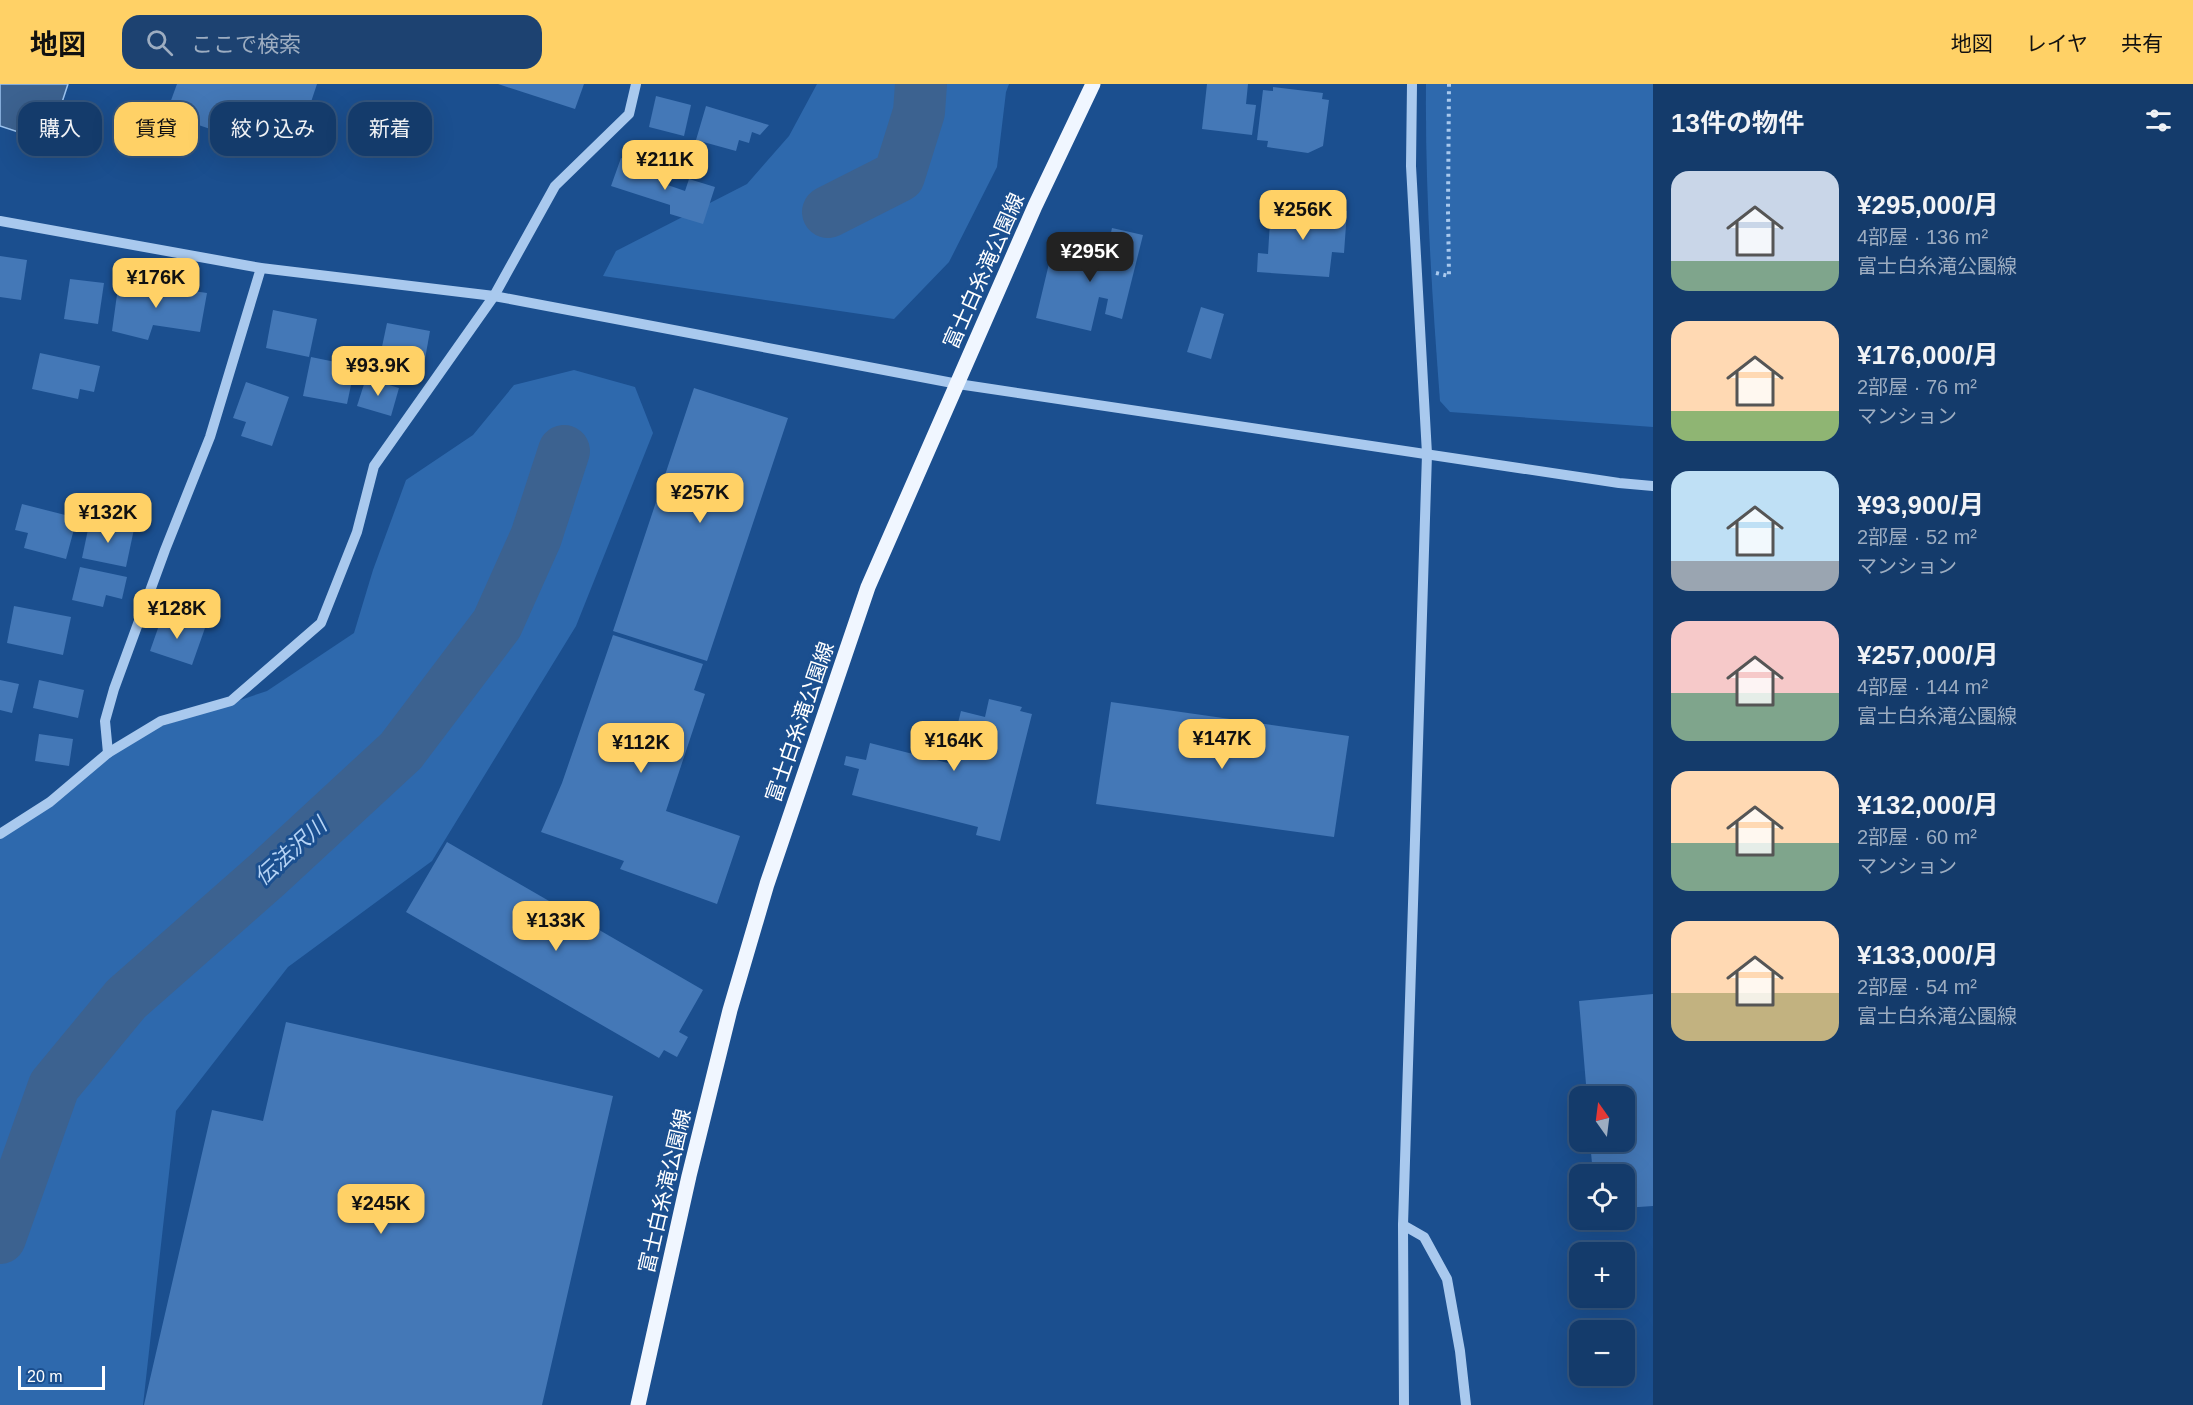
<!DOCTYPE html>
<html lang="ja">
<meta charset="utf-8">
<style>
:root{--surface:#143b6b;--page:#1d4271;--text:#f1f3f6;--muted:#9dadc1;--line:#33557e;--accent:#ffd166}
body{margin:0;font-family:Helvetica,"Noto Sans JP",sans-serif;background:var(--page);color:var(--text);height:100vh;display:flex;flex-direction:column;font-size:22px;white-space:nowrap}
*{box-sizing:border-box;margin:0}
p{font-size:20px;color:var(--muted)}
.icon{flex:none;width:33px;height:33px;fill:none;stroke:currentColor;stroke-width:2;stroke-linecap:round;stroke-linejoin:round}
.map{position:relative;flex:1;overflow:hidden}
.sheet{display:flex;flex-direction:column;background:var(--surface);width:540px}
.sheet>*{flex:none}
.guide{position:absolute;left:18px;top:18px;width:570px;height:54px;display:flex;gap:12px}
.needle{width:39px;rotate:346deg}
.controls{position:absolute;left:1569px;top:1002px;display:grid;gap:12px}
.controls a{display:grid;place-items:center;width:66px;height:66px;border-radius:12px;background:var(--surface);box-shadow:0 6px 24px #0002,0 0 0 2px var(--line);font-size:30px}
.scale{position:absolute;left:18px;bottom:15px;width:87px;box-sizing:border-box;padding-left:6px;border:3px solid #fff;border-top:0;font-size:16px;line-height:21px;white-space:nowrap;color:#fff;-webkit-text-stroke:4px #1b4f8f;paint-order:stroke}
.price{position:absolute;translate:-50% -51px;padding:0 14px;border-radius:12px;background:var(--accent);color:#111;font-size:20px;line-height:39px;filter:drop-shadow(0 2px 3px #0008)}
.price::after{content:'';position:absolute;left:50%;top:36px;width:18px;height:14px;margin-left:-9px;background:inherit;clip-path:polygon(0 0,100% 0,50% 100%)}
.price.on{background:#222;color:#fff}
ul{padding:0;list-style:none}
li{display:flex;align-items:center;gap:18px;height:150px;padding:0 18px}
li span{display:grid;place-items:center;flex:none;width:168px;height:120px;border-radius:18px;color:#555}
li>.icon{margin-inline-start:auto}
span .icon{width:72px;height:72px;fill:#fffc;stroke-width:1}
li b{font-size:26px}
h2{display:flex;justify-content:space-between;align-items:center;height:72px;padding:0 18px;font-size:26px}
.pill{padding:0 21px;border-radius:18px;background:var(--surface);box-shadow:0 6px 24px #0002,0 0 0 2px var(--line);font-size:21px;line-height:54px}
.pill.on{background:var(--accent);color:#111}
header{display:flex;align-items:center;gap:36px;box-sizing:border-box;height:84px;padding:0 30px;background:var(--accent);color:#111}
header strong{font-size:28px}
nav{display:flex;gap:33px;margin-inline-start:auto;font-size:21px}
.search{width:420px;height:54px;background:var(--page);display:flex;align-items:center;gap:15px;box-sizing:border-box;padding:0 21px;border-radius:18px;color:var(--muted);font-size:22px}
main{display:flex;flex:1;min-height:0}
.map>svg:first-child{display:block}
</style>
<header>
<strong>地図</strong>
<div class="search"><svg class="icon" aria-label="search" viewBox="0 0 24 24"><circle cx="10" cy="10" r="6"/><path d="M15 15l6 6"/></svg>ここで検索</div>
<nav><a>地図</a><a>レイヤ</a><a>共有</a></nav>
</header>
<main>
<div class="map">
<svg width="1653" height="1321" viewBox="0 0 1653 1321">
<rect width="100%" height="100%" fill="#1b4f8f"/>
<g fill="#2e69ad">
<path d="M817 0H1009L1006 8 997 83 949 178 894 235 603 192 616 167 747 100 789 52Z"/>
<path d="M1426 0H1653V343L1450 328 1440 317C1432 211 1425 106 1426 0Z"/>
<path d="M574 286 635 303 653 349 576 542 432 777 288 883 176 1027 143 1321H0V754L141 649 267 607 354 549 373 486 406 396 473 351 514 301Z"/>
</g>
<path fill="#3c6290" stroke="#9cc4f0" stroke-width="1.5" d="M0 0H68L49 58 0 42Z"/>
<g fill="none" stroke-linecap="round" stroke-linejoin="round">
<g stroke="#3c6290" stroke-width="52">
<path d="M828 128 899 92 919 28 921 0"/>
<path d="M0 1154 54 1002 126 915 268 790 401 667 497 540 536 453 564 367"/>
</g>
</g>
<g fill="#4478b7">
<path d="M177 0H317L295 66 224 43 222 49 166 30Z"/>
<path d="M498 0H584L575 25Z"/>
<path d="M1207 0H1248L1246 20 1256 21 1252 51 1202 45Z"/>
<path d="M1273 3 1323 9 1322 15 1329 16 1323 62 1308 69 1267 63 1268 57 1257 56 1263 6 1273 7Z"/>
<path d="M656 12 691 21 684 52 649 43Z"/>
<path d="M706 22 769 41 760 51 752 48 749 59 739 56 736 67 696 56Z"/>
<path d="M621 74 662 87 659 98 685 107 689 95 715 103 703 140 670 130V121L611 102Z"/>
<path d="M1271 121 1347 127 1344 169 1332 168 1329 193 1257 188 1258 169 1268 170Z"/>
<path d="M1112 144 1143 151 1122 235 1105 230 1108 215 1099 213 1091 247 1036 234 1052 167 1104 180Z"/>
<path d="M0 172 27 176 21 216 0 213Z"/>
<path d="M70 195 104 199 98 240 64 235Z"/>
<path d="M119 196 207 209 200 248 153 241 148 256 112 247Z"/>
<path d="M1201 223 1224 230 1211 275 1187 268Z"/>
<path d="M273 226 317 235 309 273 266 264Z"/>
<path d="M387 239 430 247 423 286 379 277Z"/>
<path d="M40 269 100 282 94 308 80 305 78 315 32 305Z"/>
<path d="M311 273 355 282 347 320 303 312Z"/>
<path d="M366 294 399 304 391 332 357 322Z"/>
<path d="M246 298 289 313 272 362 241 352 246 338 233 334Z"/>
<path d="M694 304 788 334 707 577 613 547Z"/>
<path d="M22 420 77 434 66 475 24 464 28 449 15 446Z"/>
<path d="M90 436 134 445 126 483 82 474Z"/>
<path d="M80 483 127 493 122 515 106 511 103 523 72 516Z"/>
<path d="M14 522 71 533 63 571 7 559Z"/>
<path d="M163 530 205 544 192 581 150 567Z"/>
<path d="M613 551 703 580 694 606 705 610 666 727 740 752 717 820 620 785 624 777 541 748 562 699Z"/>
<path d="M0 596 19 600 12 629 0 626Z"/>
<path d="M39 596 84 606 78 634 33 624Z"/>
<path d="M989 615 1022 623 1020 627 1032 630 1000 757 976 751 978 743 852 711 859 685 844 681 846 672 866 676 870 659 948 679 961 627 985 633Z"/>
<path d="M1111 618 1349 652 1334 753 1096 720Z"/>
<path d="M39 650 73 655 69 682 35 677Z"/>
<path d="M447 758 703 906 679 948 688 953 677 973 664 966 659 974 406 828Z"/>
<path d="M1653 910V1122L1624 1124V1090H1593L1590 1058H1624V1012H1587L1579 917Z"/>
<path d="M286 938 613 1012 542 1321H144L212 1026 263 1037Z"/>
</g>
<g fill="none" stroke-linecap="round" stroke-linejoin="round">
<path stroke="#a9c9ee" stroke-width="4" stroke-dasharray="3 4.5" stroke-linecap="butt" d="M1436 189 1449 192 1448 126 1449 0"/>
<g stroke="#a9c9ee" stroke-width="10">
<path d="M0 137 261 184 494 212 958 300 1619 399 1653 402"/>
<path d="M108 669 105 637 114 605 165 466 210 353 261 184"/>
<path d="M0 750 50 718 108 669 161 637 231 617 321 539 357 448 374 382 494 212 555 102 629 30 636 0"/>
<path d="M1403 1141 1424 1153 1447 1195 1460 1267 1466 1321"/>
<path d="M1404 1321 1403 1141 1427 370 1411 82 1412 0"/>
</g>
<path stroke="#f0f6ff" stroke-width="15" d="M638 1321 689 1092 730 926 767 800 868 503 1035 122 1093 0"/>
</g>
<g text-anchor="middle" stroke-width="6" stroke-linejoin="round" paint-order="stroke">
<g font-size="21" fill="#fff" stroke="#1b4f8f">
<text transform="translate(984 187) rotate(-66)" y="7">富士白糸滝公園線</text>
<text transform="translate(800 638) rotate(-71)" y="7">富士白糸滝公園線</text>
<text transform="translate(665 1107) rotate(-77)" y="7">富士白糸滝公園線</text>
</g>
<g font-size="22" font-style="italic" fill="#b5d3f5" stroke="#1b4f8f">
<text transform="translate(290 767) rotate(-42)" y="8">伝法沢川</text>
</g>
</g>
</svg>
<div class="controls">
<a><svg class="needle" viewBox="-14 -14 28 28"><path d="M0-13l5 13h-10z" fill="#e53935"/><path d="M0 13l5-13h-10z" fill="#9dadc1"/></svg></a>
<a><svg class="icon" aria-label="locate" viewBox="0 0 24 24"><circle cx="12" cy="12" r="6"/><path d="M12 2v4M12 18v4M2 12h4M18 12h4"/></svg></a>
<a>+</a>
<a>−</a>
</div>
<div class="scale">20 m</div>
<b class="price" style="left:665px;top:107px">¥211K</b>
<b class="price" style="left:1303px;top:157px">¥256K</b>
<b class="price on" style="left:1090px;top:199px">¥295K</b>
<b class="price" style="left:156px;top:225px">¥176K</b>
<b class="price" style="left:378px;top:313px">¥93.9K</b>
<b class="price" style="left:700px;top:440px">¥257K</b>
<b class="price" style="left:108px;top:460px">¥132K</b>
<b class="price" style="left:177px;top:556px">¥128K</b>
<b class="price" style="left:1222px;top:686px">¥147K</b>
<b class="price" style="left:954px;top:688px">¥164K</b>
<b class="price" style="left:641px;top:690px">¥112K</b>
<b class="price" style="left:556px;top:868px">¥133K</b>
<b class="price" style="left:381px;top:1151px">¥245K</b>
<div class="guide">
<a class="pill">購入</a>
<a class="pill on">賃貸</a>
<a class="pill">絞り込み</a>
<a class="pill">新着</a>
</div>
</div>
<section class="sheet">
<h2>13件の物件<svg class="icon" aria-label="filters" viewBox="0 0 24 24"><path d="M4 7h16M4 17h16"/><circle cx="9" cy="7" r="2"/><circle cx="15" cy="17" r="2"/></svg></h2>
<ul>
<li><span style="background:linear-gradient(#c9d6e8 75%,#7fa58c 0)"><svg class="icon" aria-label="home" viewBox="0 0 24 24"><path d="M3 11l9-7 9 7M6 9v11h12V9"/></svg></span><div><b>¥295,000/月</b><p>4部屋 · 136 m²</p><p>富士白糸滝公園線</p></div></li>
<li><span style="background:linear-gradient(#ffd9b3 75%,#8fb573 0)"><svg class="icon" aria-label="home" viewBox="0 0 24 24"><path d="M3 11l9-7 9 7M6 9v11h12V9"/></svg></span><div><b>¥176,000/月</b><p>2部屋 · 76 m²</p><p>マンション</p></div></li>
<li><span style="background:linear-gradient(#bfe0f5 75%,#9aa5b1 0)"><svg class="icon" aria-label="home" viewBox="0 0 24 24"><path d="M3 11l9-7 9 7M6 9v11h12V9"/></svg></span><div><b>¥93,900/月</b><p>2部屋 · 52 m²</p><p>マンション</p></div></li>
<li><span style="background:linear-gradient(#f6c9c9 60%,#7fa58c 0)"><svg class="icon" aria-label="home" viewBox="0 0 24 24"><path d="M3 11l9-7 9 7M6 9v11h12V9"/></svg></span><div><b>¥257,000/月</b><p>4部屋 · 144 m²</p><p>富士白糸滝公園線</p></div></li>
<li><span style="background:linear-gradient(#ffd9b3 60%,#7fa58c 0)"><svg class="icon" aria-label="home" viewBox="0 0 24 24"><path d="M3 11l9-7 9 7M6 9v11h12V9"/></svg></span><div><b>¥132,000/月</b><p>2部屋 · 60 m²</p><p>マンション</p></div></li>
<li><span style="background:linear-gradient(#ffd9b3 60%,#c2b280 0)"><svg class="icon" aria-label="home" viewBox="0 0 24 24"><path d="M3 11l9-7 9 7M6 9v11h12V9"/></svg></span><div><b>¥133,000/月</b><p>2部屋 · 54 m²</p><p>富士白糸滝公園線</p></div></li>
</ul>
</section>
</main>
